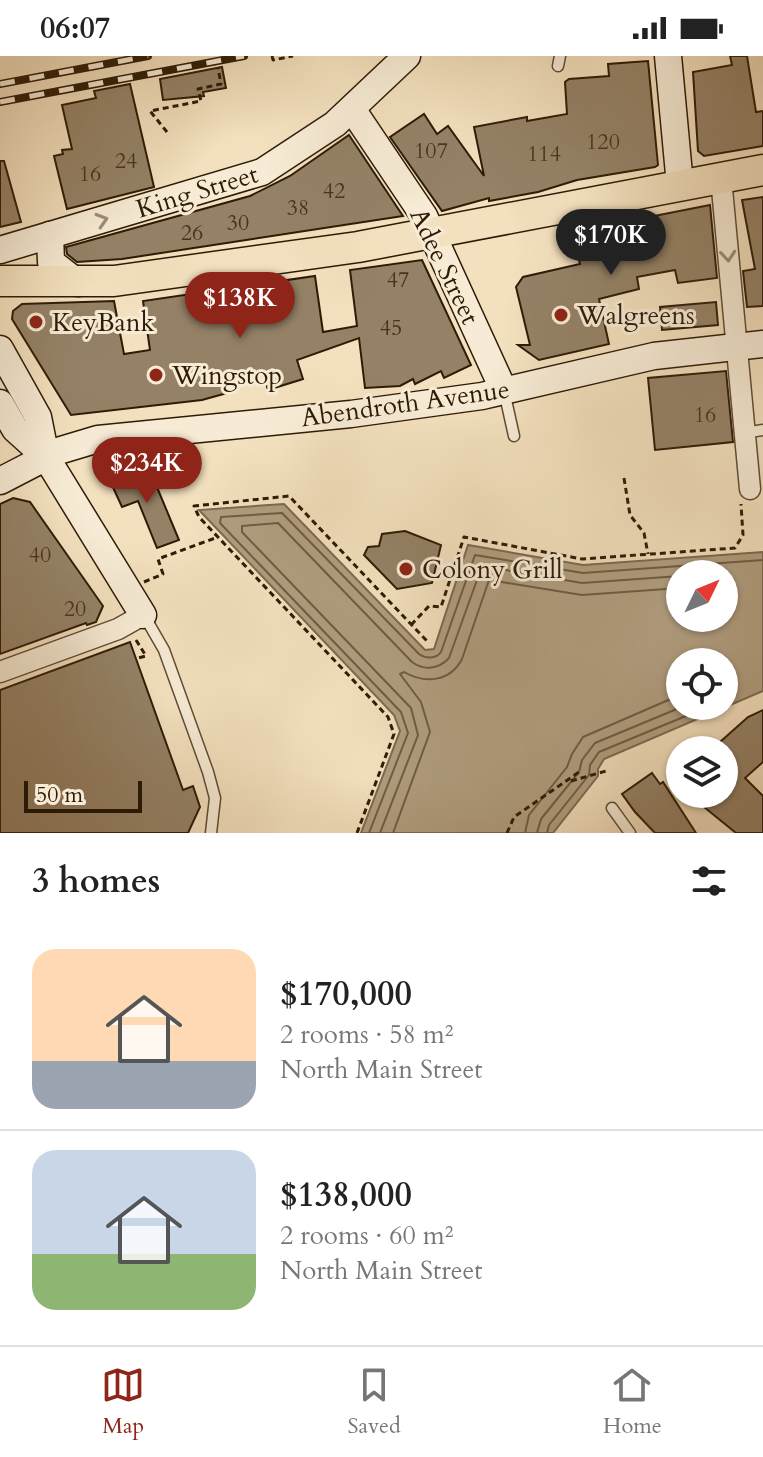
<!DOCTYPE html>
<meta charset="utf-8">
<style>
:root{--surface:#fff;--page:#f6f6f6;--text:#222;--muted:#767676;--line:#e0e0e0;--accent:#8f2418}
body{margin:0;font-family:Cardo,serif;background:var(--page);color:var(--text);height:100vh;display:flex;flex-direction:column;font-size:30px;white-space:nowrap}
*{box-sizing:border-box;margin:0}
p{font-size:26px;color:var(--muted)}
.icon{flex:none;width:44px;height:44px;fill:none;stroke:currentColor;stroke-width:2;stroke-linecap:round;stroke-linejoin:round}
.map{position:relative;height:777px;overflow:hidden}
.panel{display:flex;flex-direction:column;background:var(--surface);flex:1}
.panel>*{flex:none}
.needle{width:52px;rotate:47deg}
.tools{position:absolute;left:666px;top:504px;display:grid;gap:16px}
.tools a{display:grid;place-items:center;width:72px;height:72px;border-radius:50%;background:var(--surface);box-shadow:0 2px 6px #0004;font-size:40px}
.scale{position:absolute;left:24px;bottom:20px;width:118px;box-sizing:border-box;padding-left:8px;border:4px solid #2e1b06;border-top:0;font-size:22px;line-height:28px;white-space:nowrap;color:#2e1b06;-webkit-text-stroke:6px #f7ebd5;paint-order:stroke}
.price{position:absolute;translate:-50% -68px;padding:0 18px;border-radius:28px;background:var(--accent);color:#fff;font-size:26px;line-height:52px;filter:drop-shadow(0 2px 4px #0008)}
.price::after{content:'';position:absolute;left:50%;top:48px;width:24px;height:18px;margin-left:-12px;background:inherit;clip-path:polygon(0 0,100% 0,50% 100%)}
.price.selected{background:#222;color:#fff}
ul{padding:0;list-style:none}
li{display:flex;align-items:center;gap:24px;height:200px;padding:0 32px}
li+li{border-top:2px solid var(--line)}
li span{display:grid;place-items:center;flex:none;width:224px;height:160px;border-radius:24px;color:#555}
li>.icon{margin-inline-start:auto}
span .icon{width:96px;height:96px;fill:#fffc;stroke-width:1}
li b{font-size:34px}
h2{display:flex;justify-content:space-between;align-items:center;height:96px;padding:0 32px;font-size:34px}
.status{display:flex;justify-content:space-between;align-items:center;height:56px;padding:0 40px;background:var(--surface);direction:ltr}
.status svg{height:22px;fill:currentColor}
.tabs{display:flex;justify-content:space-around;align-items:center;height:112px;border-top:2px solid var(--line);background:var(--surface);font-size:22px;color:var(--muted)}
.tabs a{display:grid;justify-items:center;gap:4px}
.tabs .selected{color:var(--accent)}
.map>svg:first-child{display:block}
</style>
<div class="status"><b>06:07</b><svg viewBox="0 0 49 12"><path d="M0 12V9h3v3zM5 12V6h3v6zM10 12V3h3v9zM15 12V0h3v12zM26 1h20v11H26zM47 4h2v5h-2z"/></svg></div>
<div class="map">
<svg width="763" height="777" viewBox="0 0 763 777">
<rect width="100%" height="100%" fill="#f3e0be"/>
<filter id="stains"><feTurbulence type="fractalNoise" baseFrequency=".0025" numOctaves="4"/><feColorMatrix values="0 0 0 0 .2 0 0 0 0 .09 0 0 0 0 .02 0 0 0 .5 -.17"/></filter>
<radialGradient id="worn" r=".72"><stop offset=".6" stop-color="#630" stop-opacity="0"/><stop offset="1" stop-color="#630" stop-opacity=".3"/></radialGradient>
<path fill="#b09d7f" stroke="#7c694f" stroke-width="2" fill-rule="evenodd" d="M284 448 425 594 434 593 468 489 583 509 763 496V635L604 703 598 713V720L553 777H361L400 675 394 659 199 454ZM680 518H724V562H680ZM680 606H724V650H680Z"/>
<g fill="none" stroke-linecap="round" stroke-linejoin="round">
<g stroke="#6f5c42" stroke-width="2">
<path d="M369 777 408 677 401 656 220 467 221 461 282 457 419 598C426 603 436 603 441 596L475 499 583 517 763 504"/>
<path d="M380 777 418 679 411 652 242 476V470L278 467 412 606C424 615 439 613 449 602L482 510 582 527 680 520"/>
<path d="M393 777 430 676 421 646 400 618 404 616C425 628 450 626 462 603L489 524 582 539 680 532"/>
<path d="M525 777 529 759 567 711 572 698 583 681 680 639"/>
<path d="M537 777 541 763 579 716 582 704 595 687 684 650"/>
<path d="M547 777 549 769 589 719 590 709 599 696 710 650"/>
</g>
</g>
<g fill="#948166" stroke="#2e1b06" stroke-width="2">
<path d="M730 0H747L756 56 763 55V90L704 100 698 95 693 16 732 9Z"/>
<path d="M648 5 658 109 655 111 577 124 538 136 489 145V142L442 155 390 81 424 58 437 78 448 70 484 120 474 71 527 61V65L567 58 565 26 569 23 609 20 608 8Z"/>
<path d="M222 11 226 32 203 36 204 40 163 44 160 23Z"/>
<path d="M130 28 154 131 67 153 54 100 63 98 62 94 72 93 62 49 96 42 94 35Z"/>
<path d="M349 79 403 160 122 203 77 206 67 198 66 191 250 140 290 120Z"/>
<path d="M0 105H4L21 166 0 171Z"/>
<path d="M763 141V250L747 251 743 215 755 213 742 144Z"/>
<path d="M710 149 717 222 678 227 675 214 637 221 639 233 599 243 609 288 539 304 518 289H530L516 231 523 221 580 208 573 176Z"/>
<path d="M422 204 471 309 444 322 441 315 415 328 413 323 400 330 365 332 359 282 297 304 303 323 268 334 263 318 224 330 227 337 202 344 71 359 12 263 13 255 22 248 114 245 124 298 150 294 143 245 315 220 323 276 357 270 350 214Z"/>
<path d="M716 246 718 269 662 274 660 251Z"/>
<path d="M726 315 733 386 655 394 648 322Z"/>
<path d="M149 412 179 484 157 492 138 445 122 451 111 427Z"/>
<path d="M13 442 30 446 103 550 96 566 87 569 86 567 0 598V448Z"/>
<path d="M405 475 441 489 432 527 397 533 364 499 368 491 379 490 382 478Z"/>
<path d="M130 586 183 734 193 730 200 751 188 777H0V634Z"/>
<path d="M763 654V706L745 722 763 740V777H736L688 738H724V694H711L748 661Z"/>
<path d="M652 717 660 728 663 726 696 777H655L635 756 622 738Z"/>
</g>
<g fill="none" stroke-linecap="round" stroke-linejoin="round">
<g stroke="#5f4c34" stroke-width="13">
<g id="lane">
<path d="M558 10 560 0"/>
<path d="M504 335 514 380"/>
<path d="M744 377 763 374"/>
<path d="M145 561 164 594 208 716 215 742 211 777"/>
<path d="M612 752 630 777"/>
</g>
</g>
<g stroke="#5f4c34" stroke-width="23">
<g id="street">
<path d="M721 122 750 433"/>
<path d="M0 616 118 573 143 559"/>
</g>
</g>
<g stroke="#2e1b06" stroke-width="29">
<g id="secondary">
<path d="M668 0 680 129"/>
<path d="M352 53 424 160 504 335"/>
<path d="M50 179 51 206 78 227"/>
<path d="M0 194 262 116 335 68 407 0"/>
<path d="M0 293 38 361 46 401"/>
<path d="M0 347 15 373 46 401 143 559"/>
<path d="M0 425 58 395 98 383 351 358 482 340 654 300 763 288"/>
</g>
</g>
<g stroke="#2e1b06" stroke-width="33">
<path id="primary" d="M0 225H114L358 191 763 114"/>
</g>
<g stroke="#2e1b06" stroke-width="3" stroke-dasharray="6 4" stroke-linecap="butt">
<path d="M272 0 273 4 293 0"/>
<path d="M167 76 150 55 201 45 198 33 221 28 218 12"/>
<path d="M624 422 630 459 644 477 648 498"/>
<path d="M144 526 163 518 158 503 218 481"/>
<path d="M411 569 429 550 441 551 464 481 582 503 735 492 743 479 741 448"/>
<path d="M136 584 146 600 138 602"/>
<path d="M571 725 606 715"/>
<path d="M357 777 394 678 388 661 199 461 194 450 289 440 427 585"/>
<path d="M507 777 514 761 582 714"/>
</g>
<use href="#lane" stroke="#f7ebd5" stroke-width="10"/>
<use href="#street" stroke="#f7ebd5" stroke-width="20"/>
<use href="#secondary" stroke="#f7ebd5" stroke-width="26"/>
<use href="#primary" stroke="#f3e0be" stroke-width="30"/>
<g stroke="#2e1b06" stroke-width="8">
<g id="rail">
<path d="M0 28 148 0"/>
<path d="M0 46 244 0"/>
</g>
</g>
<use href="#rail" stroke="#f7ebd5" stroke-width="5" stroke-dasharray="15" stroke-linecap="butt"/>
</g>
<defs><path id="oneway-chevron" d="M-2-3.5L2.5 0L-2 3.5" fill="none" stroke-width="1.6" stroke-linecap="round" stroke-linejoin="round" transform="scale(2)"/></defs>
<g stroke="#9d8d78">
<use href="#oneway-chevron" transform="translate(102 164) rotate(-17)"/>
<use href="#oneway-chevron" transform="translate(728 200) rotate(85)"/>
</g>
<g fill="#8f2418" stroke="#f7ebd5" stroke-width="3">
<circle cx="561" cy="259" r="8"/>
<circle cx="36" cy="266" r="8"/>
<circle cx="156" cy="319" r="8"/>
<circle cx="406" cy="513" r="8"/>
</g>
<g text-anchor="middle" stroke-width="6" stroke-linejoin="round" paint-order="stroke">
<g font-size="22" fill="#48341e">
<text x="603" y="93">120</text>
<text x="431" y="102">107</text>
<text x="544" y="105">114</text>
<text x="126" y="112">24</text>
<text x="90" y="125">16</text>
<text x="334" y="142">42</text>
<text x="298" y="159">38</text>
<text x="238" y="174">30</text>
<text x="192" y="184">26</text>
<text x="398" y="231">47</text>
<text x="391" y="279">45</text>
<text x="705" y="366">16</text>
<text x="40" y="506">40</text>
<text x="75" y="560">20</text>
</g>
<g font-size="26" fill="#2e1b06" stroke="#f7ebd5">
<text transform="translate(197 135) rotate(-17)" y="9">King Street</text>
<text transform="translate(445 210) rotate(64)" y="9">Adee Street</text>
<text transform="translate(405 347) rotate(-8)" y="9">Abendroth Avenue</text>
</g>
<g font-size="26" fill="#2e1b06" stroke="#f7ebd5" text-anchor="start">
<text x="577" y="268">Walgreens</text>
<text x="52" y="275">KeyBank</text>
<text x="172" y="328">Wingstop</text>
<text x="422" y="522">Colony Grill</text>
</g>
</g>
<rect width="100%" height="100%" filter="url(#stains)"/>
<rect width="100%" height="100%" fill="url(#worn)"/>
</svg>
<div class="tools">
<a><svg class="needle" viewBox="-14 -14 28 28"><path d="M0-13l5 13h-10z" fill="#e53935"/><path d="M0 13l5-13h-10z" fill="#767676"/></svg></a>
<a><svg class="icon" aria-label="locate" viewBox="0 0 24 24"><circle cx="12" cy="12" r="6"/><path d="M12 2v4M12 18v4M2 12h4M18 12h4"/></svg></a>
<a><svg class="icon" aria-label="layers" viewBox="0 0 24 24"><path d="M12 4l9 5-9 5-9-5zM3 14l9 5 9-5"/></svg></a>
</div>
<div class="scale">50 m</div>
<b class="price selected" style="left:611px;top:221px">$170K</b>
<b class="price" style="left:240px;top:284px">$138K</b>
<b class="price" style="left:147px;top:449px">$234K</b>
</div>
<section class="panel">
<h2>3 homes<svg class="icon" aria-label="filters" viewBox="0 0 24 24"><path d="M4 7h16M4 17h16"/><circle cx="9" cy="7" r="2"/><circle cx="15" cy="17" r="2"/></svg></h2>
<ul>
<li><span style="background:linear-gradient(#ffd9b3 70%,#9aa5b1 0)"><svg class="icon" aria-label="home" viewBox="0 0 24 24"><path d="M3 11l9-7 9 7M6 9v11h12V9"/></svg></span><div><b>$170,000</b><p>2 rooms · 58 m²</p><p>North Main Street</p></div></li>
<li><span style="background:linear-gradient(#c9d6e8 65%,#8fb573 0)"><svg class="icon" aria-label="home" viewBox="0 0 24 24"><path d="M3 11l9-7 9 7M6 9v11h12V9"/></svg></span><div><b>$138,000</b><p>2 rooms · 60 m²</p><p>North Main Street</p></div></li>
</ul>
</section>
<nav class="tabs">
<a class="selected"><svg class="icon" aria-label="map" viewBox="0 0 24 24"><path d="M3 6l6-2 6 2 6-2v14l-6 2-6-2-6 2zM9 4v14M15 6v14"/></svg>Map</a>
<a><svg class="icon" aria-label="saved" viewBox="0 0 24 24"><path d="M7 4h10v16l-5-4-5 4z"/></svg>Saved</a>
<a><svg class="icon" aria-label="home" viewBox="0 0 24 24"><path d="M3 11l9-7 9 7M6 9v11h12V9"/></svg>Home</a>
</nav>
